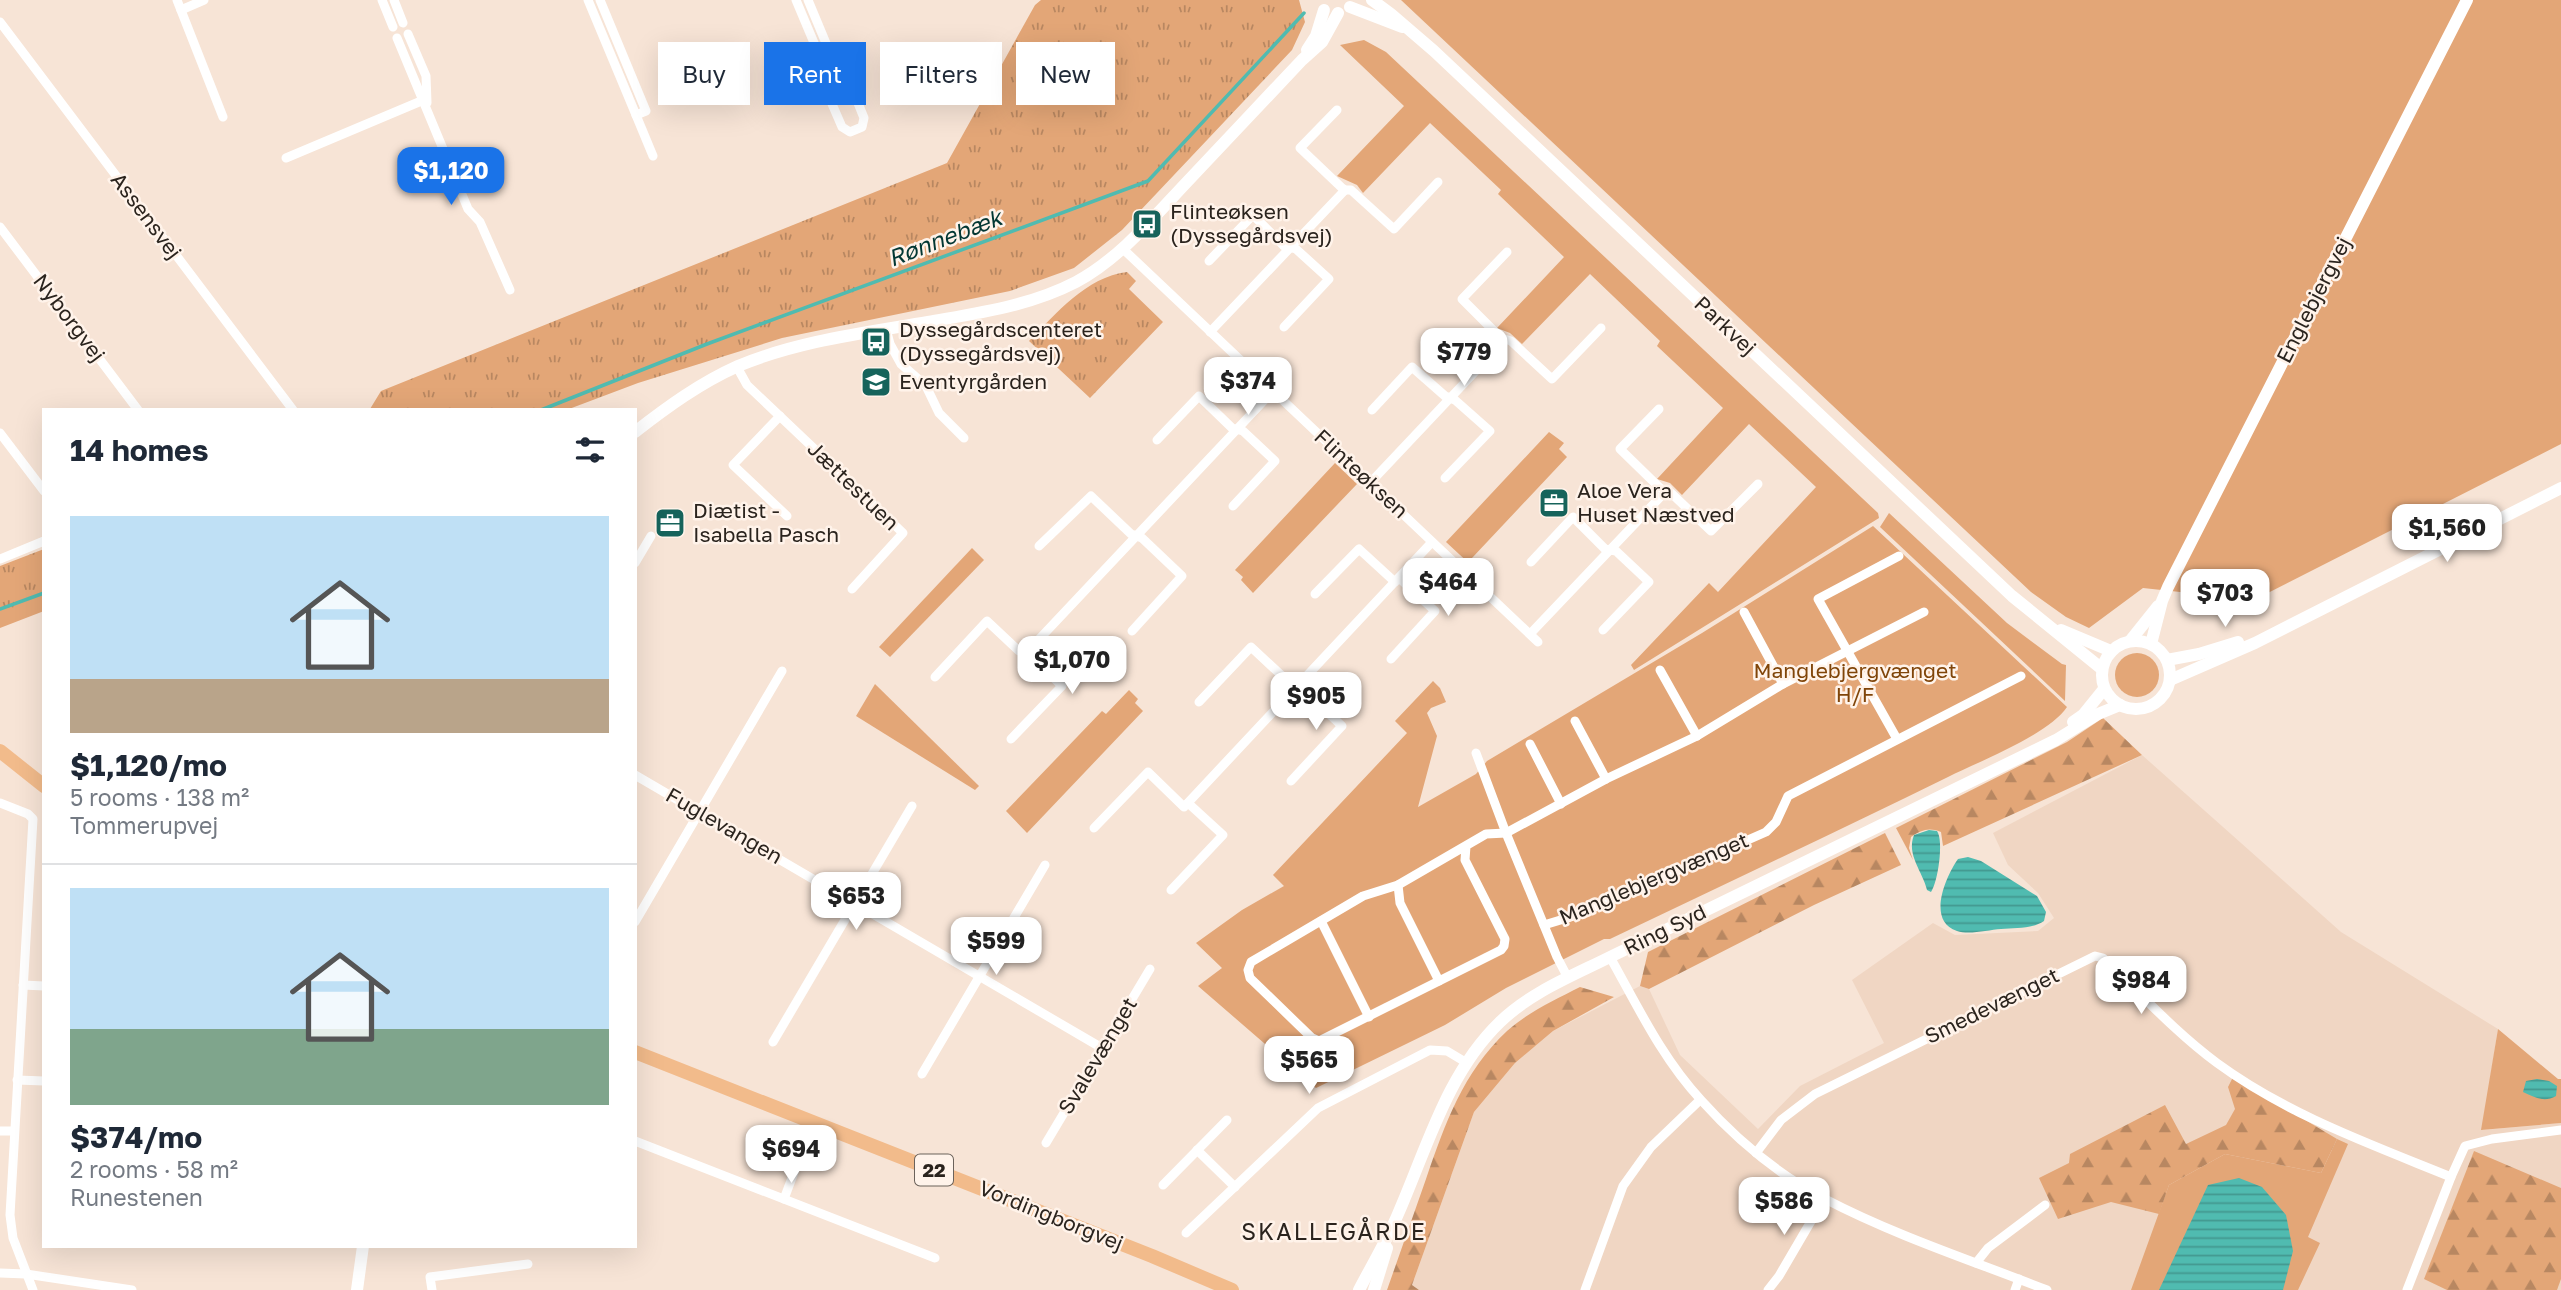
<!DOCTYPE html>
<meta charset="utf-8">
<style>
:root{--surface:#fff;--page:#f6f6f7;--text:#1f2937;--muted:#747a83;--line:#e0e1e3;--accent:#1a73e8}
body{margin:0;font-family:"Golos Text",sans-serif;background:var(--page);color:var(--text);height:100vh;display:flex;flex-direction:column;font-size:26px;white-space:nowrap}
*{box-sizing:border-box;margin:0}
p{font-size:23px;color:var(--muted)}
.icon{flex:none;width:38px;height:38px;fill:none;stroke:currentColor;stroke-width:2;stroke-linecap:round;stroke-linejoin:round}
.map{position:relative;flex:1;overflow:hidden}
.drawer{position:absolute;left:42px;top:408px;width:595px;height:840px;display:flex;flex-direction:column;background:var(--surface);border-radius:0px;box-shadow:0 7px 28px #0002}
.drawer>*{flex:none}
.banner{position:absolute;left:658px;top:42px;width:665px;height:63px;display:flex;gap:14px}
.price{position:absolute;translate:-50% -60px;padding:0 16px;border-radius:14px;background:#fff;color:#222;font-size:23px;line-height:46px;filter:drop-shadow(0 2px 4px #0008)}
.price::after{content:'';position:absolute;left:50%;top:42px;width:21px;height:16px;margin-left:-10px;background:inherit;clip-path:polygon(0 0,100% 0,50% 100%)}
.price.selected{background:var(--accent);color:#fff}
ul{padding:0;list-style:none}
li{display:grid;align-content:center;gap:14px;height:371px;padding:0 28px}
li+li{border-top:2px solid var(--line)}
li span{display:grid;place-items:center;height:217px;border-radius:0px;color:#555}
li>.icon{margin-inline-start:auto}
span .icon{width:126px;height:126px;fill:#fffc;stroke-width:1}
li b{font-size:30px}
h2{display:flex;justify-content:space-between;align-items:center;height:84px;padding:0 28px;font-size:30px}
.tag{padding:0 24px;border-radius:0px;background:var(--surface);box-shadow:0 7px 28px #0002;font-size:24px;line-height:63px}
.tag.selected{background:var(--accent);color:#fff}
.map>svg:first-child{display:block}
</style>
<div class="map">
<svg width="2561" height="1290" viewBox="0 0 2561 1290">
<defs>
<pattern id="forest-firs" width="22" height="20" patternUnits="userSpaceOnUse" patternTransform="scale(1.75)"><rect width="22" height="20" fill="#e3a677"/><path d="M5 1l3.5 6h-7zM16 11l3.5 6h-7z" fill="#b88761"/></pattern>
<pattern id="park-tufts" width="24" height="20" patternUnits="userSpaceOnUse" patternTransform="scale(1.75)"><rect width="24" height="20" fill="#e3a677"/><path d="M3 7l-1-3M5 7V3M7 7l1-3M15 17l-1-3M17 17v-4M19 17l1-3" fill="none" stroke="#b88761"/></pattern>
<pattern id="water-rules" width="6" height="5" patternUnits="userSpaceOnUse" patternTransform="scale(1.75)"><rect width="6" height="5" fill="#50bbb0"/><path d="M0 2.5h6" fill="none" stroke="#43988f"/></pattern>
</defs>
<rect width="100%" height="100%" fill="#f7e4d6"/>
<path fill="#f0d6c3" d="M2142 755 2341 932 2498 1029 2482 1130 2561 1123V1290H1419L1412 1285 1474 1112 1515 1063 1553 1031 1640 986 1649 989 1680 1055 1758 1129 1800 1086 1884 1043 1852 980 1933 923 1955 935 2038 931 2054 918 2038 893 2008 865 1993 833Z"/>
<g fill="#e3a677">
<path d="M1401 0H2561V444L2254 600 2143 588 2089 628 2066 617 2031 592Z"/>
<path d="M1364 40 1386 52 1878 513 1879 518 1634 670 1631 665 1709 583 1718 592 1816 487 1749 424 1682 495 1670 483 1657 479 1723 408 1657 346 1660 341 1590 274 1522 344 1510 333 1497 328 1564 257 1498 194 1501 190 1430 123 1363 193 1357 185 1337 176 1404 106 1340 45Z"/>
<path d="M1549 432 1564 443 1559 449 1567 457 1472 558 1477 564 1473 567 1446 542Z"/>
<path d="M1335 463 1357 484 1253 593 1241 580 1243 577 1235 570Z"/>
<path d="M1889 513 2007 623 2062 664 2066 665 2065 701 1880 527Z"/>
<path d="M1873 526 2067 707C2048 735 1980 761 1948 777 1836 832 1723 885 1610 939H1604L1506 988 1445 1025 1316 1088 1198 986 1222 968 1196 943 1242 910 1284 886 1273 875 1407 733 1395 721 1433 681 1440 688 1446 702 1431 708 1427 713 1437 736 1418 807 1476 774 1487 761 1702 633Z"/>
<path d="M972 548 984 560 890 657 879 647Z"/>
<circle cx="2137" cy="675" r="22"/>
<path d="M875 684 979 786 975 790 856 716Z"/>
<path d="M1129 690 1138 699 1135 703 1143 711 1027 833 1006 811 1102 711 1106 714Z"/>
<path d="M2498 1029 2558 1079H2561V1123L2481 1130Z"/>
<path d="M2337 1139 2348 1144 2308 1237 2320 1243 2298 1290H2131L2169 1185 2225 1154 2321 1173Z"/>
</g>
<g fill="url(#forest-firs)">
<path d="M2103 718 2142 755 1943 846 1941 832C1928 827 1922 830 1911 837L1909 848 1913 860 1896 828 2067 742Z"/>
<path d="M1885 833 1901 865 1814 905 1649 989 1640 986 1648 952Z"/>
<path d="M1580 987 1614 997 1553 1031 1515 1063 1474 1112 1412 1285 1419 1290H1387C1400 1253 1413 1216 1426 1179 1445 1124 1463 1072 1507 1031 1528 1012 1555 1000 1580 987Z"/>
<path d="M2233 1077 2337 1139 2321 1173 2225 1154 2169 1185 2159 1214 2111 1202 2058 1219 2039 1178 2069 1163 2070 1154 2165 1105 2186 1144 2226 1125 2235 1109 2228 1087Z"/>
<path d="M2474 1151 2561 1188V1279L2557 1290H2447L2424 1279Z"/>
</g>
<g fill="url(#park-tufts)">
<path d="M1041 0H1299L1305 22 1292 50 1122 230 1074 268 1010 291 782 338 638 383 569 409H370L381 391 947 163 1035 5Z"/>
<path d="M1127 272 1136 281 1129 289 1163 322 1090 398 1029 341C1056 314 1086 277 1127 272Z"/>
<path d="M44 549V611L0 628V566Z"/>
</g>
<g fill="url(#water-rules)">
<path d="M1929 830 1937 831C1944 841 1938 882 1931 892L1927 890C1923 872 1906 855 1914 835Z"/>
<path d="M1968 857 1981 861 2037 896 2046 912 2044 921C2032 929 2015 928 2001 929 1988 930 1969 935 1957 931 1926 921 1946 876 1958 859Z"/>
<path d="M2537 1079 2549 1081 2557 1086 2556 1096C2544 1103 2534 1097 2523 1092L2526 1081Z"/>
<path d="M2239 1178 2262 1187 2286 1215 2293 1251 2283 1290H2159L2208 1185Z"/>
</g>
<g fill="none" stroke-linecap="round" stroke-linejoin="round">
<g stroke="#50bbb0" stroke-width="3.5">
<path d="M541 410 707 344 1148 181 1304 13"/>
<path d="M0 609 44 593"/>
</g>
<g stroke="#fff" stroke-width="9">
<path d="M177 0 223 117"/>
<path d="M382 0 393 27"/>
<path d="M394 0 403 23"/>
<path d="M588 0 636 115"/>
<path d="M600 0 646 111 636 115 653 156"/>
<path d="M796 0 833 88 829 97 842 127 850 132 862 127 864 118 852 88 843 84 833 88"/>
<path d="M808 0 843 84"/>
<path d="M181 10 204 0"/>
<path d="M0 22 293 410"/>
<path d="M408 34 426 76 427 103"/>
<path d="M397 38 468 209 480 222 510 290"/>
<path d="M1337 110 1300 148 1341 187 1345 190H1351L1394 229 1438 182"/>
<path d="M286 158 426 99"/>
<path d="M0 227 138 410"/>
<path d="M1122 248 1538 642"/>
<path d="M1507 252 1462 299 1501 338 1511 341 1552 379 1601 328"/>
<path d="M1209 261 1253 215 1284 246 1296 249 1329 279 1284 327"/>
<path d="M886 329 890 344 901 364 926 386 939 413 964 438"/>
<path d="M1210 332 1345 190"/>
<path d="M737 367 747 385 903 533 852 589"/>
<path d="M1659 409 1620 449 1660 488 1671 493 1711 531 1758 484"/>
<path d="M1372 410 1412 367 1445 396 1455 400 1490 431 1445 478"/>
<path d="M780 416 733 465 787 516"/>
<path d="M0 433 44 491"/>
<path d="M1157 440 1199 396 1232 428 1243 431 1275 461 1233 506"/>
<path d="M1370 483 1504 341"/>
<path d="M1039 546 1091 496 1131 534 1142 538 1182 576 1132 631"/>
<path d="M0 559 44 541"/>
<path d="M1531 562 1573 517 1605 549 1616 551 1649 582 1603 630"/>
<path d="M635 563 651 536"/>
<path d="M1315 594 1359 549 1395 582"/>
<path d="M1744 612 1783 684"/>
<path d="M1530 634 1666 491"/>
<path d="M1391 659 1435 611 1399 578"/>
<path d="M1660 670 1697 736"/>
<path d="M935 677 987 621 1019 651 1027 652 1273 391"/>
<path d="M1199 702 1251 647 1295 688"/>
<path d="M1575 721 1606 779"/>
<path d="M1011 739 1062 686 1027 652"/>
<path d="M1897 739 1818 599 1899 556"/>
<path d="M1530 744 1561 804"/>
<path d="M1476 753 1506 833 1557 957 1568 978"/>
<path d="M635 775 1102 1048"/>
<path d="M1291 781 1342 726 1298 685"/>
<path d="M0 803 28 814 33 819 10 1215 13 1238 33 1290"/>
<path d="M1094 828 1148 772 1184 807 1432 542"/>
<path d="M1466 846 1465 860 1505 939 1504 946 1501 950 1319 1041 1312 1038 1250 978 1248 970 1251 962 1363 896 1398 885 1486 834 1506 833 1606 779 1697 736 1783 684 1924 612"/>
<path d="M1398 885 1400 903 1439 981"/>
<path d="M1171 890 1223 835 1188 803"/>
<path d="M1321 921 1369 1017"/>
<path d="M635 922 782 671"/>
<path d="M1544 925 1577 915 1766 832 1776 822 1788 796 2021 676"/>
<path d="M1610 957C1638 1007 1662 1058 1701 1100 1736 1139 1779 1175 1825 1199 1896 1236 1973 1261 2047 1290"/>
<path d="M23 985 44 986"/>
<path d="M773 1042 912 806"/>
<path d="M922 1074 1045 865"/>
<path d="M17 1080 44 1081"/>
<path d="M0 1131H14"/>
<path d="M635 1141 935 1258"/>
<path d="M1046 1143 1150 969"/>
<path d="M1197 1150 1235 1187"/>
<path d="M1756 1153 1781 1120 1815 1094 2095 956 2103 958C2140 993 2175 1032 2217 1063 2288 1115 2370 1144 2451 1177L2407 1290"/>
<path d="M2451 1177 2465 1146 2492 1139 2561 1130"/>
<path d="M1163 1185 1227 1120"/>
<path d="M784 1199 813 1122"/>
<path d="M1186 1233 1318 1108 1430 1050 1447 1051 1467 1063"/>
<path d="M1976 1263 1988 1248 2045 1205"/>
<path d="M0 1273 26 1274 132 1290"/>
<path d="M432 1290 430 1277 528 1264"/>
<path d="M1585 1290 1623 1186 1651 1147 1700 1100"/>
<path d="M1768 1290 1779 1276 1824 1199"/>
<path d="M2015 1290 2019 1279"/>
</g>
<g stroke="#fff" stroke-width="12">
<path d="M1372 0 1391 14 1434 51 2012 596 2102 669"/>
<path d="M1350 7 1402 27"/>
<path d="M1307 50 1316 36 1324 10"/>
<path d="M635 432C667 407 700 383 738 366 798 341 864 333 928 322 978 313 1030 306 1076 282 1119 259 1153 218 1186 183 1225 142 1263 101 1302 60L1322 42 1338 13"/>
<path d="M2061 630 2111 651"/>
<circle cx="2136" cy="675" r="34"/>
<path d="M2130 641 2158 606"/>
<path d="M2151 644 2162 601 2168 587 2467 0"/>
<path d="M2167 660 2199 654 2238 642"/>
<path d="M2170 680 2255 643 2561 488"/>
<path d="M2073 722 2083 715 2104 689"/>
<path d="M357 1290 363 1246"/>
<path d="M1359 1290C1372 1265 1387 1240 1398 1214 1427 1148 1447 1073 1500 1022 1531 992 1572 976 1610 957L2056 740 2098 714 2120 705"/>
<path d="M1374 1290 1387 1248"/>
</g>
<g stroke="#f2bb8b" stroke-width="14">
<path d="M0 751 44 786"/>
<path d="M635 1052 1152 1256 1232 1290"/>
</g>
</g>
<defs>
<g id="bus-square" transform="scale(1.575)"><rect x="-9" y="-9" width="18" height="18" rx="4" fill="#16635b" stroke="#fff3ea"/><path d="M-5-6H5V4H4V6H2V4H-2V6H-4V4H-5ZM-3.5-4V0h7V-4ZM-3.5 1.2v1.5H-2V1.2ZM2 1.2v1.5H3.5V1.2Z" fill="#fff"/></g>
<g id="school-square" transform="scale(1.575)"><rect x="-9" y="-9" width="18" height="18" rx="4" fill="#16635b" stroke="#fff3ea"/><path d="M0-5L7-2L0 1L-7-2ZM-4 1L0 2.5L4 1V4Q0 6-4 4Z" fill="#fff"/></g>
<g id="office-square" transform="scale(1.575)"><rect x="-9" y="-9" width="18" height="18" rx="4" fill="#16635b" stroke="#fff3ea"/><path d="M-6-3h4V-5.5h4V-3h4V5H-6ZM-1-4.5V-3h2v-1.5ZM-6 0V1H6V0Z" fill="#fff"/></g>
</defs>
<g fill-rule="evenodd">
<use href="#bus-square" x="1147" y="224"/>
<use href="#bus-square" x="876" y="342"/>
<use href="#school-square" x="876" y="382"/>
<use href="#office-square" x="1554" y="503"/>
<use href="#office-square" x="670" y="523"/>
</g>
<g text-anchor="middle" stroke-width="5" stroke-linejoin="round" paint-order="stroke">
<rect fill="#fff3ea" stroke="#6b625b" stroke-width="2" x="915" y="1154.5" width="38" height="31" rx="5"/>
<g font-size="19" font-weight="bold" fill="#2b241e">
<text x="934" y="1177">22</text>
</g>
<g font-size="21" fill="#2b241e" stroke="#fff3ea" text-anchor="start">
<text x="1170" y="219">Flinteøksen<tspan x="1170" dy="24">(Dyssegårdsvej)</tspan></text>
<text x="899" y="337">Dyssegårdscenteret<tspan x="899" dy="24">(Dyssegårdsvej)</tspan></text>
<text x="899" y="389">Eventyrgården</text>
<text x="1577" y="498">Aloe Vera<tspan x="1577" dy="24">Huset Næstved</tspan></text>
<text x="693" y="518">Diætist -<tspan x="693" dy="24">Isabella Pasch</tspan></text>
</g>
<g font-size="21" fill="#2b241e" stroke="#fff3ea">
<text transform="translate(146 216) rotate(53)" y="7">Assensvej</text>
<text transform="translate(2314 300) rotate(-63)" y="7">Englebjergvej</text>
<text transform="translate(69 318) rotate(53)" y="7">Nyborgvej</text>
<text transform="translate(1725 326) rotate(43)" y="7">Parkvej</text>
<text transform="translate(1361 474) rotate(43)" y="7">Flinteøksen</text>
<text transform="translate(853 486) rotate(44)" y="7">Jættestuen</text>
<text transform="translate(724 826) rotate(30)" y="7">Fuglevangen</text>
<text transform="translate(1654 879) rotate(-23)" y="7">Manglebjergvænget</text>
<text transform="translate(1665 930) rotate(-26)" y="7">Ring Syd</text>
<text transform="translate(1992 1006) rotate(-26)" y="7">Smedevænget</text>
<text transform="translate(1098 1056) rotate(-59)" y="7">Svalevænget</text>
<text transform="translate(1051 1216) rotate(22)" y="7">Vordingborgvej</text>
</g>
<g font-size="21" fill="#804509" stroke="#fff3ea">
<text x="1855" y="678">Manglebjergvænget<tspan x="1855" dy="24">H/F</tspan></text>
</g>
<g font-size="23" font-style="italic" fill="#033733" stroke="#fff3ea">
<text transform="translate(945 238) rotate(-21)" y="8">Rønnebæk</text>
</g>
<g font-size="23" letter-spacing="2" fill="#2b241e" stroke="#fff3ea">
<text x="1334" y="1240">SKALLEGÅRDE</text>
</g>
</g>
</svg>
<b class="price selected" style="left:451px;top:207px">$1,120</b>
<b class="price" style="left:1464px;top:388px">$779</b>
<b class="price" style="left:1248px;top:417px">$374</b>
<b class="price" style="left:2447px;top:564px">$1,560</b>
<b class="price" style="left:1448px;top:618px">$464</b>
<b class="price" style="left:2225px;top:629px">$703</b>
<b class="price" style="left:1072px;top:696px">$1,070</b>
<b class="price" style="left:1316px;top:732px">$905</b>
<b class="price" style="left:856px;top:932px">$653</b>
<b class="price" style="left:996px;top:977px">$599</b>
<b class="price" style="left:2141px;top:1016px">$984</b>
<b class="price" style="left:1309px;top:1096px">$565</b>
<b class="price" style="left:791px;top:1185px">$694</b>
<b class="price" style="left:1784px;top:1237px">$586</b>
<div class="banner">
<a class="tag">Buy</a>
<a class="tag selected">Rent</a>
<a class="tag">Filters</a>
<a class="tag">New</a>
</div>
<section class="drawer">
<h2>14 homes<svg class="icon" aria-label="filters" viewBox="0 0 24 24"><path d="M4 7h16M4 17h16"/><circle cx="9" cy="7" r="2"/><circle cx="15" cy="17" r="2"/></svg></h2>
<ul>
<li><span style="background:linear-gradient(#bfe0f5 75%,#b9a48a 0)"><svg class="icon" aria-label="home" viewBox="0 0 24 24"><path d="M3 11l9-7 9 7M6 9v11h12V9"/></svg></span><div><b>$1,120/mo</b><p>5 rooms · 138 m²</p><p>Tommerupvej</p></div></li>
<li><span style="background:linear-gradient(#bfe0f5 65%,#7fa58c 0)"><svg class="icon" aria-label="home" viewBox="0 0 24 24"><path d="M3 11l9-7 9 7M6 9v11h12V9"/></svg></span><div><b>$374/mo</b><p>2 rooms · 58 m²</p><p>Runestenen</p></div></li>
</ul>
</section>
</div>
